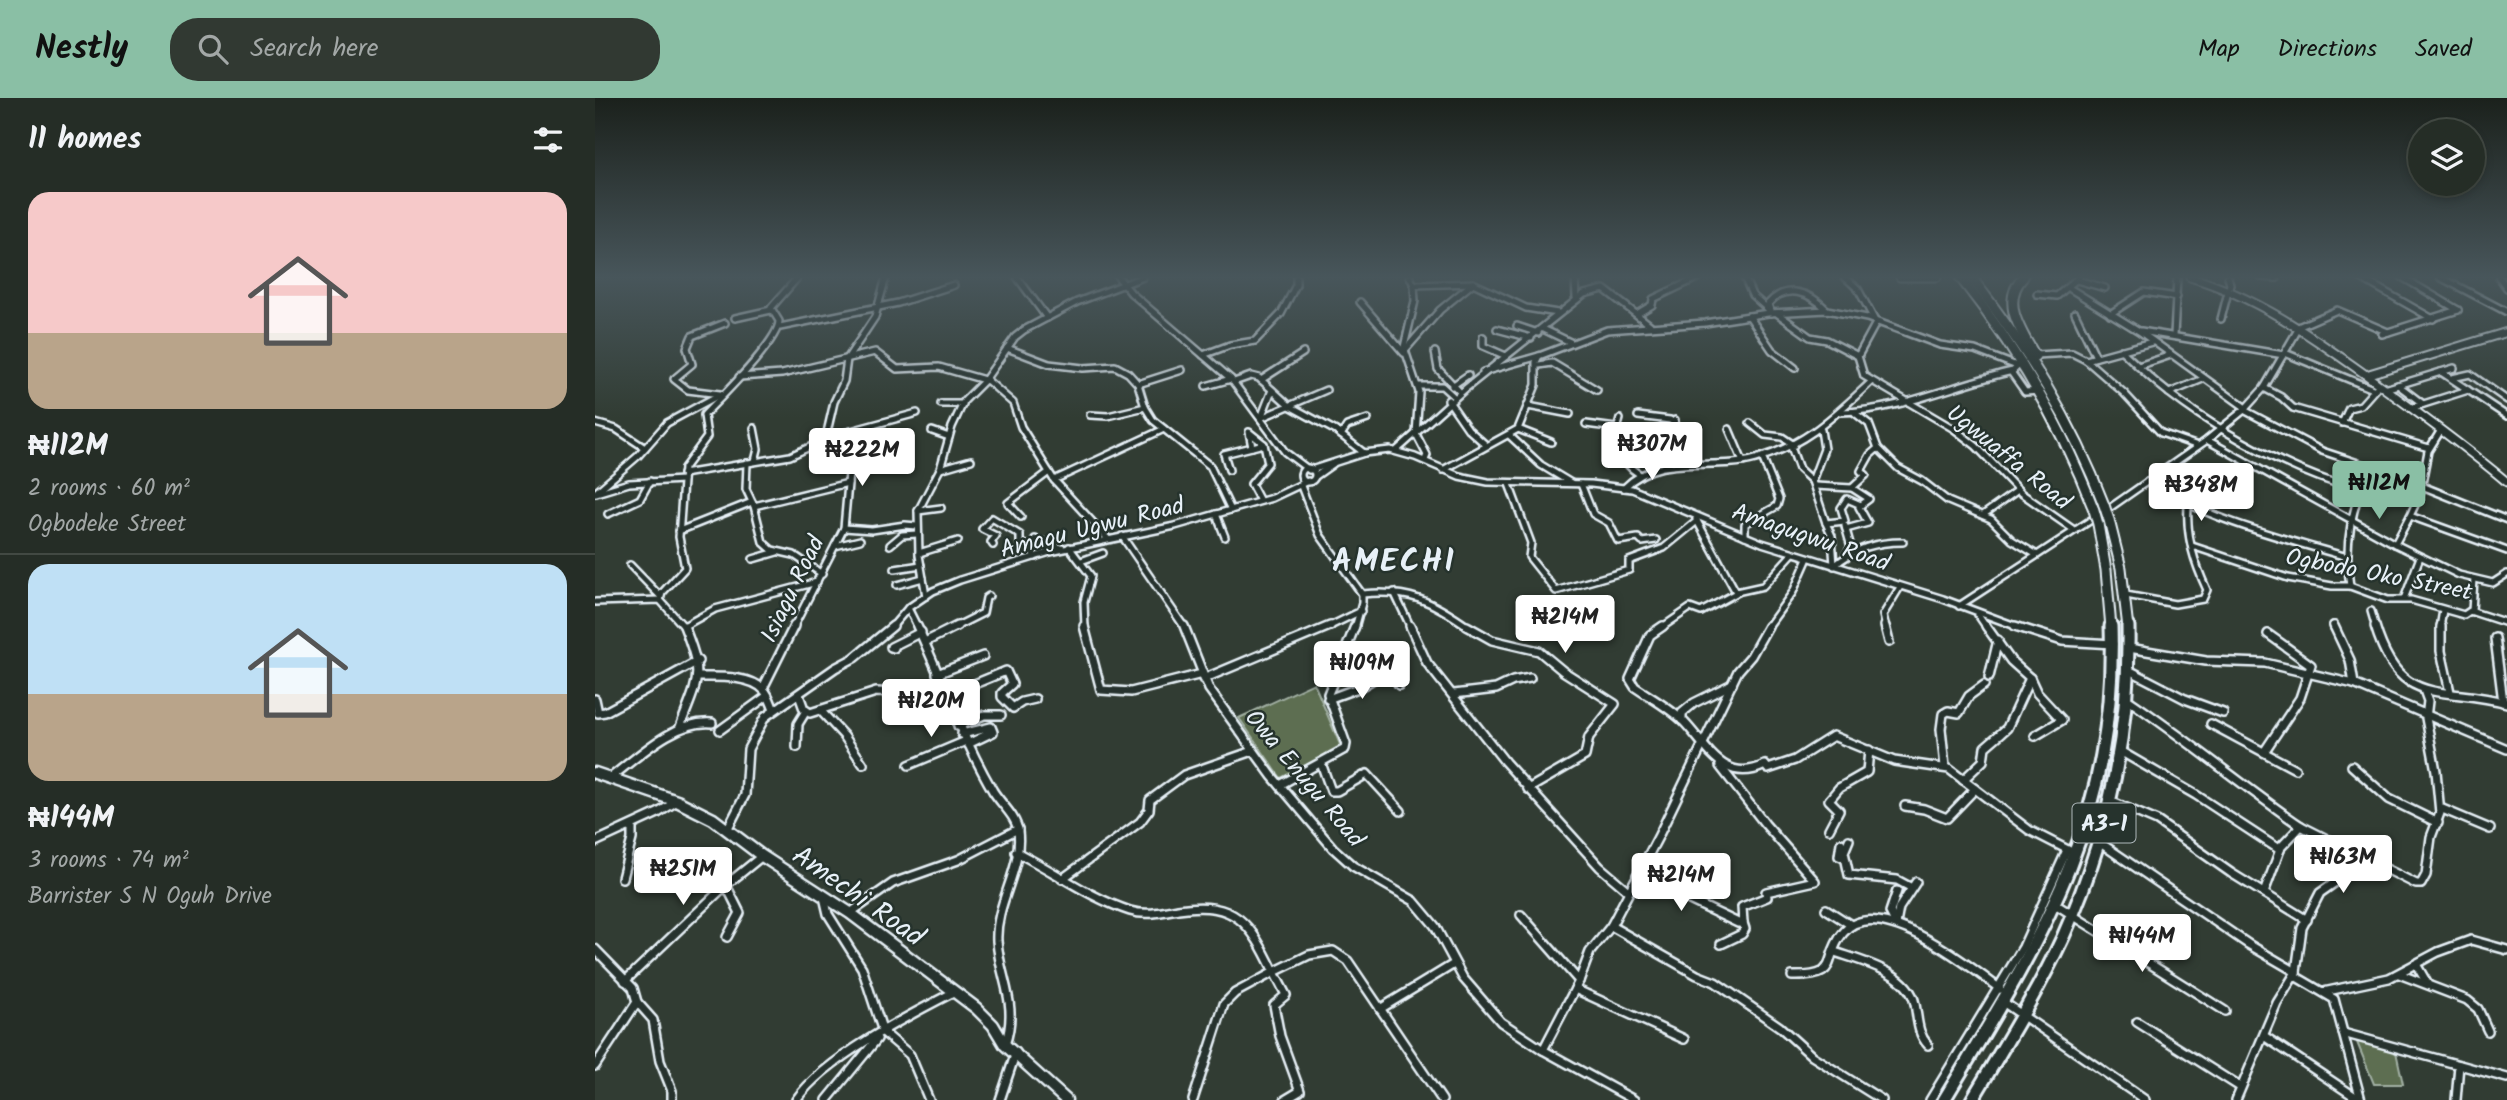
<!DOCTYPE html>
<meta charset="utf-8">
<style>
:root{--surface:#252d26;--page:#313932;--text:#f1f3f6;--muted:#a3a8a7;--line:#424943;--accent:#8abfa5}
body{margin:0;font-family:Kalam,sans-serif;background:var(--page);color:var(--text);height:100vh;display:flex;flex-direction:column;font-size:26px;white-space:nowrap}
*{box-sizing:border-box;margin:0}
p{font-size:23px;color:var(--muted)}
.icon{flex:none;width:38px;height:38px;fill:none;stroke:currentColor;stroke-width:2;stroke-linecap:round;stroke-linejoin:round}
.map{position:relative;flex:1;overflow:hidden}
.drawer{display:flex;flex-direction:column;background:var(--surface);width:595px}
.drawer>*{flex:none}
.tools{position:absolute;left:1813px;top:21px;display:grid;gap:14px}
.tools a{display:grid;place-items:center;width:77px;height:77px;border-radius:50%;background:var(--surface);box-shadow:0 4px 10px #0003,0 0 0 2px var(--line);font-size:35px}
.price{position:absolute;translate:-50% -60px;padding:0 16px;border-radius:7px;background:#fff;color:#222;font-size:23px;line-height:46px;filter:drop-shadow(0 2px 4px #0008)}
.price::after{content:'';position:absolute;left:50%;top:42px;width:21px;height:16px;margin-left:-10px;background:inherit;clip-path:polygon(0 0,100% 0,50% 100%)}
.price.current{background:var(--accent);color:#111}
ul{padding:0;list-style:none}
li{display:grid;align-content:center;gap:14px;height:371px;padding:0 28px}
li+li{border-top:2px solid var(--line)}
li span{display:grid;place-items:center;height:217px;border-radius:21px;color:#555}
li>.icon{margin-inline-start:auto}
span .icon{width:126px;height:126px;fill:#fffc;stroke-width:1}
li b{font-size:30px}
h2{display:flex;justify-content:space-between;align-items:center;height:84px;padding:0 28px;font-size:30px}
header{display:flex;align-items:center;gap:42px;box-sizing:border-box;height:98px;padding:0 35px;background:var(--accent);color:#111}
header strong{font-size:33px}
nav{display:flex;gap:38px;margin-inline-start:auto;font-size:24px}
.search{width:490px;height:63px;background:var(--page);display:flex;align-items:center;gap:18px;box-sizing:border-box;padding:0 24px;border-radius:28px;color:var(--muted);font-size:26px}
main{display:flex;flex:1;min-height:0}
.map>svg:first-child{display:block}
</style>
<header>
<strong>Nestly</strong>
<div class="search"><svg class="icon" aria-label="search" viewBox="0 0 24 24"><circle cx="10" cy="10" r="6"/><path d="M15 15l6 6"/></svg>Search here</div>
<nav><a>Map</a><a>Directions</a><a>Saved</a></nav>
</header>
<main>
<section class="drawer">
<h2>11 homes<svg class="icon" aria-label="filters" viewBox="0 0 24 24"><path d="M4 7h16M4 17h16"/><circle cx="9" cy="7" r="2"/><circle cx="15" cy="17" r="2"/></svg></h2>
<ul>
<li><span style="background:linear-gradient(#f6c9c9 65%,#b9a48a 0)"><svg class="icon" aria-label="home" viewBox="0 0 24 24"><path d="M3 11l9-7 9 7M6 9v11h12V9"/></svg></span><div><b>₦112M</b><p>2 rooms · 60 m²</p><p>Ogbodeke Street</p></div></li>
<li><span style="background:linear-gradient(#bfe0f5 60%,#b9a48a 0)"><svg class="icon" aria-label="home" viewBox="0 0 24 24"><path d="M3 11l9-7 9 7M6 9v11h12V9"/></svg></span><div><b>₦144M</b><p>3 rooms · 74 m²</p><p>Barrister S N Oguh Drive</p></div></li>
</ul>
</section>
<div class="map">
<svg width="1912" height="1002" viewBox="0 0 1912 1002">
<rect width="100%" height="100%" fill="#313c33"/>
<filter id="ink" filterUnits="userSpaceOnUse"><feTurbulence type="fractalNoise" baseFrequency=".0143" numOctaves="2"/><feDisplacementMap in="SourceGraphic" scale="14" xChannelSelector="R" yChannelSelector="G"/><feConvolveMatrix kernelMatrix="1 2 1 2 8 2 1 2 1" color-interpolation-filters="sRGB"/></filter>
<g filter="url(#ink)">
<g fill="#5d6e51" stroke="#a2b0a4" stroke-width="2">
<path d="M719 585 746 649 686 680 644 620Z"/>
<path d="M1759 937 1800 949 1808 986H1779Z"/>
</g>
<g fill="none" stroke-linecap="round" stroke-linejoin="round">
<g stroke="#e8f1f8" stroke-width="10">
<g id="minor-far1">
<path d="M422 179 452 220"/>
<path d="M523 179 536 195 636 281 690 354 714 372"/>
<path d="M815 179 819 187 820 203 809 249 824 294 821 336 832 357 830 362"/>
<path d="M980 179 981 200"/>
<path d="M1149 179 1157 197 1175 213"/>
<path d="M1250 179 1263 191 1281 225 1263 258 1269 278 1359 331 1381 348 1426 395 1479 432"/>
<path d="M1667 179 1682 180"/>
<path d="M1764 179 1838 221"/>
<path d="M1807 179 1863 212"/>
<path d="M1845 179 1912 214"/>
<path d="M1904 179 1912 190"/>
<path d="M1482 182 1510 190"/>
<path d="M819 187 878 185 931 210 963 215"/>
<path d="M1474 190 1544 233 1651 310"/>
<path d="M1442 196 1462 198 1484 179"/>
<path d="M765 204 809 255"/>
<path d="M1176 215 1173 206C1191 185 1215 194 1232 212"/>
<path d="M1480 215 1501 259"/>
<path d="M1042 216 1057 207 1058 201 1104 179"/>
<path d="M1183 216 1215 239 1232 242 1263 258"/>
<path d="M1515 216 1549 194 1582 199"/>
<path d="M1154 218 1177 252 1200 270"/>
<path d="M140 220 176 212"/>
<path d="M1626 221 1635 186 1633 179"/>
<path d="M922 228 943 235"/>
<path d="M185 229 303 205 359 187"/>
<path d="M902 231 936 240"/>
<path d="M948 231 975 244"/>
<path d="M1546 233 1689 257"/>
<path d="M1787 236 1863 212"/>
<path d="M1579 237 1582 179"/>
<path d="M888 239V248L911 258"/>
<path d="M412 250 454 266 488 270 520 268 533 275 543 286 550 309 558 322 615 368 636 412"/>
<path d="M810 252 845 212 878 185"/>
<path d="M1526 252 1543 268"/>
<path d="M840 254 843 271 864 293"/>
<path d="M1690 255 1778 291"/>
<path d="M608 257 635 247 660 243 686 216 701 187V179"/>
<path d="M1440 257 1477 255 1491 262 1557 244"/>
<path d="M1576 257 1543 268C1596 320 1691 373 1763 392"/>
<path d="M1491 262 1529 295 1566 335 1603 348"/>
<path d="M944 267 957 265 1002 292"/>
<path d="M888 274 944 258 1012 232 1110 225 1173 215 1232 212 1272 220 1345 247 1380 252 1422 268"/>
<path d="M1416 274 1430 294 1445 293"/>
<path d="M1846 274 1912 318"/>
<path d="M144 279 187 276 280 254 302 271 344 269 393 283 418 305 426 329 459 382 513 441"/>
<path d="M1857 280 1875 276 1912 302"/>
<path d="M666 282 708 255"/>
<path d="M639 284 656 278 664 280 695 308 741 333 769 355"/>
<path d="M543 286 587 272"/>
<path d="M1803 287 1828 306"/>
<path d="M611 288 636 281"/>
<path d="M823 288H847L858 298"/>
<path d="M857 288 873 277"/>
<path d="M1669 290 1686 299 1698 310 1834 350"/>
<path d="M1793 290 1859 270"/>
<path d="M1574 295 1608 281"/>
<path d="M125 296 93 292 79 281 97 266 92 250 97 238 130 225"/>
<path d="M853 302 873 331 891 347"/>
<path d="M346 306H368"/>
<path d="M933 308 975 316"/>
<path d="M1816 310 1873 292"/>
<path d="M1649 312 1727 353 1802 378 1912 422"/>
<path d="M1245 314C1306 313 1359 286 1418 273L1423 268"/>
<path d="M1260 315 1274 326 1283 350 1303 370 1327 383 1353 403 1396 421 1417 442 1442 457"/>
<path d="M495 317 513 318 550 309"/>
<path d="M1043 318 1075 322 1079 325"/>
<path d="M666 320 731 292"/>
<path d="M666 320 677 292"/>
<path d="M1025 321C1017 343 1025 364 1044 376"/>
<path d="M0 325 21 331 50 350"/>
<path d="M1155 325 1170 337 1187 339 1199 347"/>
<path d="M1747 325 1754 310 1766 307 1781 290"/>
<path d="M991 326 1021 330"/>
<path d="M159 330 163 351 160 363"/>
<path d="M923 331 956 344"/>
<path d="M1134 331 1148 364"/>
<path d="M1226 332 1229 351 1217 383 1231 425"/>
<path d="M1846 332 1833 353 1825 396 1815 418 1912 453"/>
<path d="M337 333 354 339"/>
<path d="M746 337 752 328 773 321"/>
<path d="M914 337 946 367 976 385"/>
<path d="M1612 342 1800 446"/>
<path d="M657 349 654 334 669 346"/>
<path d="M1196 349 1204 371 1217 383"/>
<path d="M1283 350 1275 357 1266 373 1271 377 1257 390 1274 401 1266 407 1252 401 1246 410 1250 423 1231 425 1237 438 1239 468C1260 450 1281 444 1308 444"/>
<path d="M801 353 870 291 989 196 1009 191 1055 227"/>
<path d="M152 365 151 391 159 408 168 444 177 452 199 457 227 476"/>
<path d="M1069 367 1071 348 1080 322"/>
<circle cx="713" cy="377" r="7"/>
<path d="M345 371 376 362"/>
<path d="M634 372 629 356 669 346 673 365 656 386 665 403"/>
<path d="M716 372 769 355 795 352 820 359 864 378 893 384 996 386 1037 391 1167 445 1348 501 1426 530"/>
<path d="M848 372 923 331 941 287V264L944 258"/>
<path d="M88 376 195 358 241 337 322 315"/>
<path d="M721 378 738 366"/>
<path d="M459 382 569 331"/>
<path d="M1552 384C1614 422 1683 439 1752 459"/>
<path d="M914 386 936 445 934 459 961 493 1034 472V463L1069 450 1102 423"/>
<path d="M986 386 998 416 1014 425 1023 443 1043 440 1047 444 1061 442"/>
<path d="M706 388 725 437 767 496V505L760 530"/>
<path d="M1220 388 1257 390"/>
<path d="M1029 390C1065 353 1116 374 1161 361 1212 346 1238 319 1276 284"/>
<path d="M0 395 43 358 72 325 122 298"/>
<path d="M1 395 34 385 88 382"/>
<path d="M159 408 253 385"/>
<path d="M323 413 346 410"/>
<path d="M13 416 45 401 55 383"/>
<path d="M621 416 630 439"/>
<path d="M1388 417 1423 392"/>
<path d="M1815 418 1800 446 1864 477 1898 485 1912 476"/>
<path d="M426 419 413 405 454 374"/>
<path d="M1101 421 1141 494 1168 488 1198 455"/>
<path d="M1250 428 1256 449 1251 457"/>
<path d="M249 430 277 432 310 427 322 428"/>
<path d="M1251 431 1273 425 1264 409 1266 407"/>
<path d="M84 433 157 404"/>
<path d="M527 438 590 530"/>
<path d="M1150 438V426L1182 408 1184 401 1167 359"/>
<path d="M440 441 467 450"/>
<path d="M295 447 307 437 322 436"/>
<path d="M398 447 396 444 401 438 387 431 397 420 425 437V445L434 448 440 459"/>
<path d="M240 448 265 442"/>
<path d="M1597 448 1693 480 1737 488H1755L1793 502H1816L1869 517 1875 513 1912 525"/>
<path d="M474 449 496 478 489 504 490 530"/>
<path d="M324 455 363 443"/>
<path d="M158 461 182 454"/>
<path d="M486 463 508 455"/>
<path d="M35 467 65 498"/>
<path d="M300 471 326 467"/>
<path d="M302 487 328 480"/>
<path d="M1755 488C1748 446 1758 407 1774 369"/>
<path d="M799 494 816 530"/>
<path d="M767 496C814 491 837 503 875 530"/>
<path d="M1531 497 1580 506 1608 501 1612 492C1599 464 1591 439 1593 407"/>
<path d="M331 498 324 457 323 413 345 371 357 329 369 303 390 282 420 239 429 232 482 204 548 179"/>
<path d="M1809 501 1825 459"/>
<path d="M65 502 67 495 90 470 84 439 89 370 112 339 109 317C125 300 184 243 184 223L176 210 203 179"/>
<path d="M0 504 65 502 90 530"/>
<path d="M1364 508 1516 409 1612 342 1649 312 1669 290 1705 228 1742 212 1793 234"/>
<path d="M313 510 323 530"/>
<path d="M1776 513 1781 530"/>
<path d="M1877 513 1879 481"/>
<path d="M1383 517 1392 530"/>
<path d="M1738 527 1739 530"/>
<path d="M89 528 120 511 222 484"/>
<path d="M198 530 249 430 254 375 230 343 239 304 249 283 252 261 280 219 291 179"/>
<path d="M296 530 313 510 338 493 365 482 455 454 580 428 677 400 713 383"/>
<path d="M358 530 388 515 391 500 394 498"/>
<path d="M731 530 766 513"/>
<path d="M1066 530 1095 510 1106 514 1143 494"/>
<path d="M1172 530 1198 494 1213 460"/>
<path d="M1291 530 1288 517 1305 489"/>
<path d="M1845 530 1848 512"/>
</g>
</g>
<g stroke="#e8f1f8" stroke-width="12">
<g id="minor">
<path d="M322 528C348 583 367 640 398 693 406 706 421 718 423 733 428 771 400 805 402 843 405 883 424 905 410 947"/>
<path d="M489 528 506 592 536 594 607 576"/>
<path d="M589 528 614 591 677 678 738 750 758 768 819 803 840 828 868 880 906 924 948 952 1039 1002"/>
<path d="M815 528 832 565 910 664 1005 769 1033 793"/>
<path d="M872 528 897 542 944 553 968 573 1020 606 994 639 990 658 933 691"/>
<path d="M1068 528 1055 537 1035 581 1040 589C1056 600 1075 610 1089 624 1113 649 1129 687 1170 667L1173 671 1200 662 1238 638 1299 663 1354 671 1434 732 1479 755"/>
<path d="M1290 528 1294 544"/>
<path d="M1391 528 1416 563 1435 580 1442 595 1467 622 1440 638"/>
<path d="M1420 528 1467 543 1518 546"/>
<path d="M1739 528 1755 562 1759 586"/>
<path d="M1780 528C1805 611 1844 587 1912 605"/>
<path d="M1846 528V553L1855 594"/>
<path d="M1900 540 1908 604"/>
<path d="M330 544 362 528"/>
<path d="M299 550 296 549 326 534"/>
<path d="M1534 550 1611 563 1670 565 1759 586 1912 651"/>
<path d="M1532 571 1590 601 1628 615"/>
<path d="M342 576 388 558"/>
<path d="M103 579C122 579 155 577 169 592 174 597 176 605 179 612"/>
<path d="M1394 579 1403 542"/>
<path d="M608 581 735 528"/>
<path d="M168 590 199 528"/>
<path d="M859 596 901 591 918 583 935 580"/>
<path d="M204 597 209 611 215 615 281 594 305 595 344 583"/>
<path d="M0 601 3 615 10 614 103 563"/>
<path d="M733 601 763 590 794 572 804 587"/>
<path d="M1532 601C1592 641 1646 687 1706 728"/>
<path d="M352 602 377 587 411 573 417 586 407 595V599L418 610 427 604 440 601"/>
<path d="M225 612 249 638 268 666"/>
<path d="M1087 622V615L1099 605 1137 586"/>
<path d="M1616 626 1700 671"/>
<path d="M363 628 389 617H406"/>
<path d="M85 629C104 579 109 579 89 528"/>
<path d="M125 632 172 598"/>
<path d="M367 636 396 629 398 634 373 646"/>
<path d="M202 649 203 626 211 613"/>
<path d="M1525 653 1601 697 1685 752"/>
<path d="M1669 654 1705 600 1716 567 1673 536"/>
<path d="M726 665 736 693H742L772 676 806 713"/>
<path d="M314 667 371 643"/>
<path d="M1757 668 1794 701 1843 725"/>
<path d="M1350 669 1346 631 1348 616 1353 613 1364 615 1374 598 1389 587"/>
<path d="M15 680C43 659 79 622 117 625"/>
<path d="M1368 682 1388 663 1390 649 1412 630 1435 580"/>
<path d="M685 687 750 651 751 646 733 596 760 528"/>
<path d="M1515 703 1562 723 1636 775 1712 822"/>
<path d="M1310 708 1329 711 1352 720 1380 691"/>
<path d="M1845 710 1895 731"/>
<path d="M133 730 150 697 153 651 170 619 240 570 259 560 298 528"/>
<path d="M1234 731 1244 712 1234 702 1244 690 1272 674 1274 652"/>
<path d="M1254 742 1249 754 1254 777 1302 782 1315 789"/>
<path d="M0 744 63 715 82 703"/>
<path d="M1504 744 1653 846 1701 874"/>
<path d="M1246 745 1244 758 1249 760"/>
<path d="M421 754C459 773 495 800 535 813 551 818 567 814 583 811 641 802 656 826 679 874L640 895 629 906 598 1002"/>
<path d="M1042 777 1143 825H1148L1147 809 1172 799 1171 794 1220 783 1170 726 1125 668"/>
<path d="M27 780 37 741V728"/>
<path d="M467 781 545 724 554 712 555 702 589 677 658 653"/>
<path d="M131 787 145 815 132 839"/>
<path d="M1669 795 1686 749 1706 728 1821 786H1826L1831 777 1836 739 1845 715 1841 673 1831 620 1833 603 1829 592"/>
<path d="M229 799 233 816 267 870 288 934"/>
<path d="M1460 806 1630 913"/>
<path d="M1231 811 1256 827"/>
<path d="M255 815 298 785 363 762 423 731"/>
<path d="M926 817 984 883"/>
<path d="M1301 826 1304 810 1321 784"/>
<path d="M1301 826 1295 814 1302 793"/>
<path d="M1016 828 1102 877 1120 884 1185 929 1217 958 1287 1002"/>
<path d="M1126 846 1147 836 1150 831 1148 825"/>
<path d="M0 851 38 890 42 904 58 922 65 963 77 993V1002"/>
<path d="M1240 854C1266 863 1314 874 1320 906 1323 921 1322 935 1333 947"/>
<path d="M1821 866 1832 885"/>
<path d="M1804 876 1872 902 1883 911 1893 933"/>
<path d="M1197 878C1248 879 1226 862 1248 835 1281 793 1376 869 1405 891"/>
<path d="M1700 878 1739 901 1766 1002"/>
<path d="M30 883 131 787 167 758"/>
<path d="M980 891 1089 941"/>
<path d="M1728 894 1794 880 1843 854 1876 842 1912 852"/>
<path d="M1408 904 1550 1002"/>
<path d="M785 911 859 866"/>
<path d="M1542 924 1645 989"/>
<path d="M288 934 315 957 334 1002"/>
<path d="M1748 935 1912 980"/>
<path d="M1669 938 1765 1002"/>
<path d="M948 952 984 883 995 854 1016 828 1063 739 1143 573 1156 558 1173 528"/>
<path d="M0 968 42 904"/>
<path d="M201 1002C229 961 314 917 359 894"/>
<path d="M232 1002 282 941"/>
<path d="M405 1002 421 954"/>
<path d="M690 1002 705 993 685 938 679 907 691 897 679 874 714 857 738 853 753 863 847 1002"/>
<path d="M1335 1002 1428 849 1472 752"/>
<path d="M1641 1002 1682 905 1701 874 1707 830 1725 795 1742 783 1755 755"/>
<path d="M1861 1002 1864 967"/>
</g>
</g>
<g stroke="#e8f1f8" stroke-width="11">
<g id="major-far1">
<path d="M1305 179H1342"/>
<path d="M1595 179C1662 199 1715 237 1771 277 1819 312 1867 346 1912 384"/>
<path d="M1774 276 1912 234"/>
</g>
</g>
<g stroke="#e8f1f8" stroke-width="15">
<path id="major" d="M0 675 82 703 118 721 167 758 255 815 381 910 398 927 410 947 471 1002"/>
</g>
<g stroke="#e8f1f8" stroke-width="13">
<g id="highway-far1">
<path d="M1365 179C1422 251 1466 326 1499 412"/>
<path d="M1376 179C1431 250 1477 322 1509 407"/>
<path d="M1428 179C1405 204 1426 233 1440 258"/>
<path d="M1514 422 1526 470 1533 530"/>
<path d="M1503 426 1511 472 1516 530"/>
</g>
</g>
<g stroke="#e8f1f8" stroke-width="17">
<g id="highway">
<path d="M1349 1002C1445 842 1522 723 1516 528"/>
<path d="M1377 1002C1409 948 1442 895 1468 839 1512 741 1535 635 1533 528"/>
</g>
</g>
<use href="#minor-far1" stroke="#26332d" stroke-width="5"/>
<use href="#minor" stroke="#26332d" stroke-width="7"/>
<use href="#major-far1" stroke="#26332d" stroke-width="7"/>
<use href="#major" stroke="#26332d" stroke-width="10"/>
<use href="#highway-far1" stroke="#26332d" stroke-width="9"/>
<use href="#highway" stroke="#26332d" stroke-width="11"/>
<g stroke="#e8f1f8" stroke-width="13" stroke-linecap="butt">
<g id="highway-bridge">
<path d="M1509 407 1514 422"/>
<path d="M1499 412 1503 426"/>
</g>
</g>
<use href="#highway-bridge" stroke="#26332d" stroke-width="9"/>
</g>
</g>
<linearGradient id="sky" x2="0" y2="1"><stop stop-color="#1b211c"/><stop offset="0.56" stop-color="#48565b"/><stop offset="1" stop-color="#48565b" stop-opacity="0"/></linearGradient>
<rect width="1912" height="320" fill="url(#sky)"/>
<g text-anchor="middle" stroke-width="5" stroke-linejoin="round" paint-order="stroke">
<rect fill="#26332d" stroke="#aeb8bb" stroke-width="2" x="1477.5" y="705.5" width="63" height="39" rx="5"/>
<g font-size="23" font-weight="bold" fill="#e8f1f8">
<text x="1509" y="733">A3-1</text>
</g>
<g font-size="24" fill="#e8f1f8" stroke="#26332d">
<text transform="translate(1414 359) rotate(39)" y="8">Ugwuaffa Road</text>
<text transform="translate(497 429) rotate(-14)" y="8">Amagu Ugwu Road</text>
<text transform="translate(1216 439) rotate(19)" y="8">Amagugwu Road</text>
<text transform="translate(1784 476) rotate(11)" y="8">Ogbodo Oko Street</text>
<text transform="translate(197 491) rotate(-64)" y="8">Isiagu Road</text>
<text transform="translate(710 680) rotate(50)" y="8">Owa Enugu Road</text>
</g>
<g font-size="28" fill="#e8f1f8" stroke="#26332d">
<text transform="translate(264 797) rotate(35)" y="10">Amechi Road</text>
</g>
<g font-size="32" font-weight="bold" letter-spacing="2" fill="#e8f1f8" stroke="#26332d">
<text x="799" y="473">AMECHI</text>
</g>
</g>
</svg>
<div class="tools">
<a><svg class="icon" aria-label="layers" viewBox="0 0 24 24"><path d="M12 4l9 5-9 5-9-5zM3 14l9 5 9-5"/></svg></a>
</div>
<b class="price" style="left:1057px;top:384px">₦307M</b>
<b class="price" style="left:267px;top:390px">₦222M</b>
<b class="price current" style="left:1784px;top:423px">₦112M</b>
<b class="price" style="left:1606px;top:425px">₦348M</b>
<b class="price" style="left:970px;top:557px">₦214M</b>
<b class="price" style="left:767px;top:603px">₦109M</b>
<b class="price" style="left:336px;top:641px">₦120M</b>
<b class="price" style="left:1748px;top:797px">₦163M</b>
<b class="price" style="left:88px;top:809px">₦251M</b>
<b class="price" style="left:1086px;top:815px">₦214M</b>
<b class="price" style="left:1547px;top:876px">₦144M</b>
</div>
</main>
